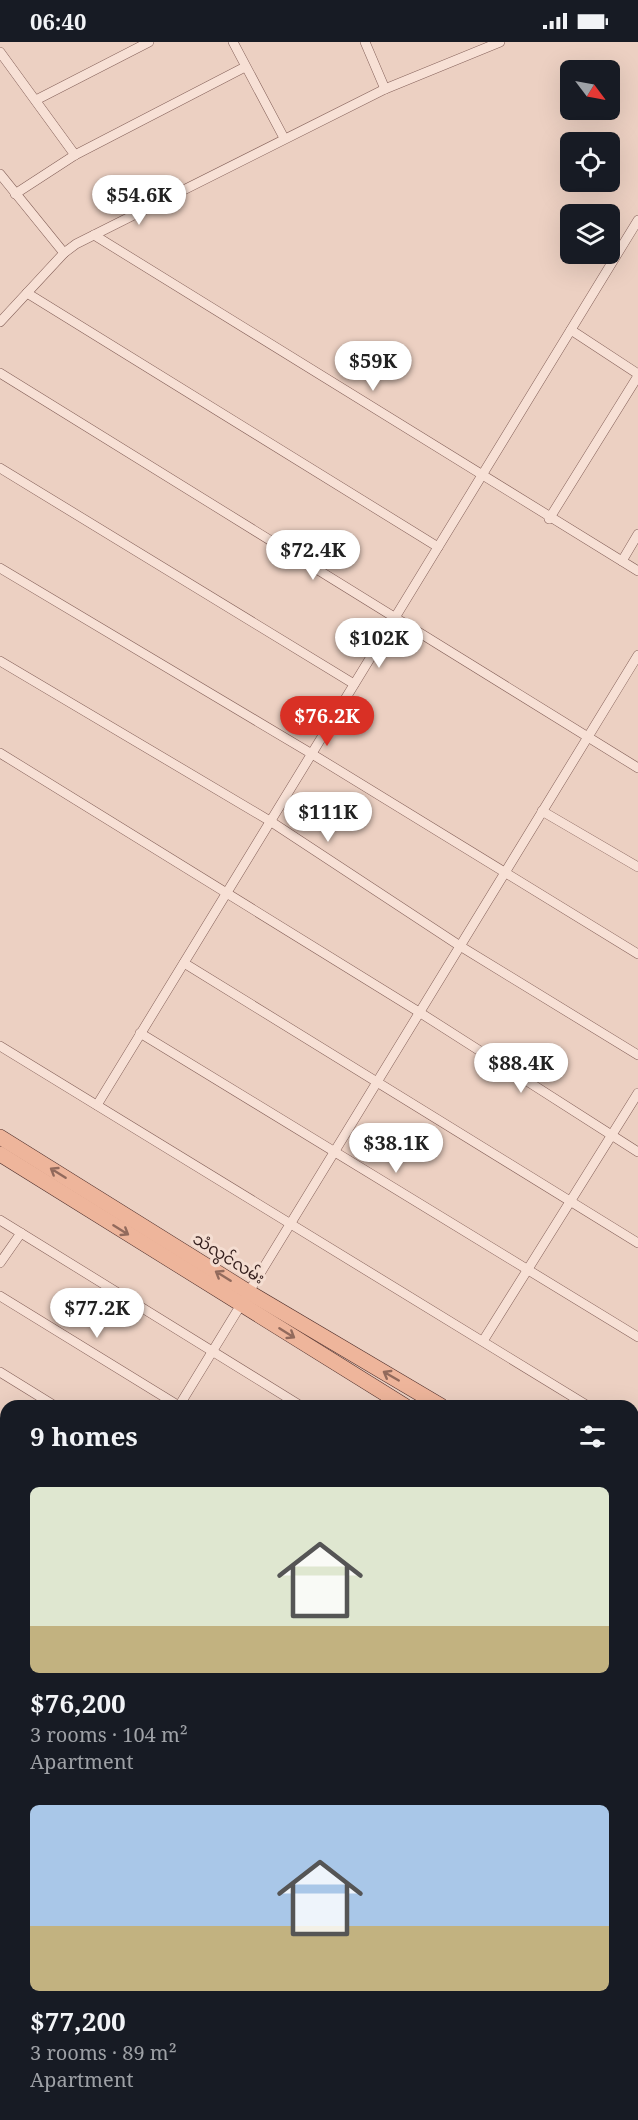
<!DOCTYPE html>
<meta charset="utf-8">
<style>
:root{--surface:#171b24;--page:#20242c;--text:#f1f3f6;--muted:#9ea1a6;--accent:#d93025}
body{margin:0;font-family:"Noto Serif","Noto Sans Myanmar",serif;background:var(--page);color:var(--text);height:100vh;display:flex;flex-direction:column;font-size:22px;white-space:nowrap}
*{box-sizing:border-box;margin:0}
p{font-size:20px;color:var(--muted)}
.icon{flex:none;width:33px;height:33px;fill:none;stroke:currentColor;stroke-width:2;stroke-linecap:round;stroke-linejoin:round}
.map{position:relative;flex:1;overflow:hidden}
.details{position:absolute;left:0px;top:1358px;width:639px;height:722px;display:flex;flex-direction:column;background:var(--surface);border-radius:18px 18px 0 0;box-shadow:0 6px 24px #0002}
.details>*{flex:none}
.needle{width:39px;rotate:122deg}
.tools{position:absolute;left:560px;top:18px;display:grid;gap:12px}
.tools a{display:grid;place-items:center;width:60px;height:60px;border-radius:9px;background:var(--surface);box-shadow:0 6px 24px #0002;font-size:30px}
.price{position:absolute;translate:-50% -51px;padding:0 14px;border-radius:21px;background:#fff;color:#222;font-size:20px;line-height:39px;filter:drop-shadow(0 2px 3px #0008)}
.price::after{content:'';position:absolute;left:50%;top:36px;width:18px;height:14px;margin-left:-9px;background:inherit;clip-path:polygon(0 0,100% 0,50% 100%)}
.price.on{background:var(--accent);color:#fff}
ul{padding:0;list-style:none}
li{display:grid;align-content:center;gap:12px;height:318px;padding:0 30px}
li span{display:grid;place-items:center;height:186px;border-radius:9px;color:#555}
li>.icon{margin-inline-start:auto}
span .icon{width:108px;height:108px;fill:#fffc;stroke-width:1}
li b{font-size:26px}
h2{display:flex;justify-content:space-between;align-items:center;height:72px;padding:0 30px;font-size:26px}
.status{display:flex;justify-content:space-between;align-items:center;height:42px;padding:0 30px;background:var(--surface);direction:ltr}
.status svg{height:16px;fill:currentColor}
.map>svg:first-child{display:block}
</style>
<div class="status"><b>06:40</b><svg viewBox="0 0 49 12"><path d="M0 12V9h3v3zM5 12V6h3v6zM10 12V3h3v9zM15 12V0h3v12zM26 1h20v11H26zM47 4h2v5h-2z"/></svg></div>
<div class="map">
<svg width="638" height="2078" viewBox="0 0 638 2078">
<rect width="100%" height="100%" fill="#ecd0c2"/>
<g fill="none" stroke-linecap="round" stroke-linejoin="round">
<g stroke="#85615a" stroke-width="10">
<g id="minor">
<path d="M233 0 284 96"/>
<path d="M365 0 385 47"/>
<path d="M0 10 75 113"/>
<path d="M36 58 149 0"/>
<path d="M0 132 64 211"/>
<path d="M15 152 75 113 245 25"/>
<path d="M94 193 638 529"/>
<path d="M27 251 438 505"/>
<path d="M0 280 64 211 76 202 385 47 500 0"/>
<path d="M571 288 638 332"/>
<path d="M0 331 638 726"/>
<path d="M0 426 354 642"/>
<path d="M549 477 638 334"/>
<path d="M622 519 638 492"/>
<path d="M0 526 312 712 638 912"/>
<path d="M0 619 270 779 460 904 638 1013"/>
<path d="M0 711 419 970 638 1110"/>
<path d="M542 769 638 825"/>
<path d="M184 921 638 1201"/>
<path d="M140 991 638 1295"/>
<path d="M0 1004 588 1364"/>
<path d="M97 1063 638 178"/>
<path d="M0 1178 301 1364"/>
<path d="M0 1221 21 1191"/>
<path d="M0 1254 179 1364 638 613"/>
<path d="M483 1299 638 1051"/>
<path d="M0 1330 55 1364"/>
<path d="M633 1391 638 1394"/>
<path d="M0 1412 6 1416"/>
<path d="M0 1489 6 1492"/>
<path d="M0 1567 6 1571"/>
<path d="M0 1652 6 1643"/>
<path d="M0 1890 6 1905"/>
<path d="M0 2036 6 2026"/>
<path d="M7 2073 15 2078"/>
<path d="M78 2073 80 2078"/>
</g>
</g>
<g stroke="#53322e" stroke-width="16">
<g id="primary">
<path d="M0 1095 250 1251 441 1364"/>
<path d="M0 1112 405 1364"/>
<path d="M633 1478 638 1481"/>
<path d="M633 1497 638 1500"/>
<path d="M633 1525 638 1517"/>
<path d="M633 1557 638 1550"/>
<path d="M273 2078 276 2073"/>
<path d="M293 2078 296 2073"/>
</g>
</g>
<use href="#minor" stroke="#f7e0d5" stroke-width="9"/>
<use href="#primary" stroke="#eeb59b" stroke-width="15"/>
<g stroke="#36201e" stroke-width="4.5">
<g id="rail">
<path d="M0 1775 6 1787"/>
<path d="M163 2073 166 2078"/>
</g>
</g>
<use href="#rail" stroke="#f4ddd1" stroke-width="2" stroke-dasharray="7" stroke-linecap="butt"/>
</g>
<defs><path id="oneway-shaft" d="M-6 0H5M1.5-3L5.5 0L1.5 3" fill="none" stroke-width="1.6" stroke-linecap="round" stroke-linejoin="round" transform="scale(1.5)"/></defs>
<g stroke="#926a5c">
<use href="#oneway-shaft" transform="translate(58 1131) rotate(-148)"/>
<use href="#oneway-shaft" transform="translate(121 1188) rotate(32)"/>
<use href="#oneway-shaft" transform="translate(223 1234) rotate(-148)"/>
<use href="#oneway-shaft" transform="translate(287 1291) rotate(32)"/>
<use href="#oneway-shaft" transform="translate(391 1334) rotate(-150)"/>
</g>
<g text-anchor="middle" stroke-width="6" stroke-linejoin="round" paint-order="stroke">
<g font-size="16" fill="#36201e" stroke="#f4ddd1">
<text transform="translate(229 1216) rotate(32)" y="6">သံလွင်လမ်း</text>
</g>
</g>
</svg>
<div class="tools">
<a><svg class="needle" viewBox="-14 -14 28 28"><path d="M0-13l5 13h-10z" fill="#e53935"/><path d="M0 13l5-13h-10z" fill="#9ea1a6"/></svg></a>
<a><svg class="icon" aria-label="locate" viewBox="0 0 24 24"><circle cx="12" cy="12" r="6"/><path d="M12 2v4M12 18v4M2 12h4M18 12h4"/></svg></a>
<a><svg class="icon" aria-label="layers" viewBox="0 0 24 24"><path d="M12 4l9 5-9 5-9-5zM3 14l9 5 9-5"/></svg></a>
</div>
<b class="price" style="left:139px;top:184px">$54.6K</b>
<b class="price" style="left:373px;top:350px">$59K</b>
<b class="price" style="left:313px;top:539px">$72.4K</b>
<b class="price" style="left:379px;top:627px">$102K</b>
<b class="price on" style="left:327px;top:705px">$76.2K</b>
<b class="price" style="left:328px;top:801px">$111K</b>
<b class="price" style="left:521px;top:1052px">$88.4K</b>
<b class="price" style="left:396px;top:1132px">$38.1K</b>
<b class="price" style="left:97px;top:1297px">$77.2K</b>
<section class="details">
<h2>9 homes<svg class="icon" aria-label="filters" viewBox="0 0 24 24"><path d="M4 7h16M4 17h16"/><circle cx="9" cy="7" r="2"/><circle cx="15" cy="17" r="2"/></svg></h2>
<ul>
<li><span style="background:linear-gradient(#dfe7d0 75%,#c2b280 0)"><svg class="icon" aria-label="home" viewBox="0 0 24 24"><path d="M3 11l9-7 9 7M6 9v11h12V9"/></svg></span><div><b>$76,200</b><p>3 rooms · 104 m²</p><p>Apartment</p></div></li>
<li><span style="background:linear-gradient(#a9c7e8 65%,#c2b280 0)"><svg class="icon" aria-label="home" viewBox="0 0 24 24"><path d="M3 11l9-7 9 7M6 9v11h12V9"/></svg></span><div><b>$77,200</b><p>3 rooms · 89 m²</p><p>Apartment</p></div></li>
</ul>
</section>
</div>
